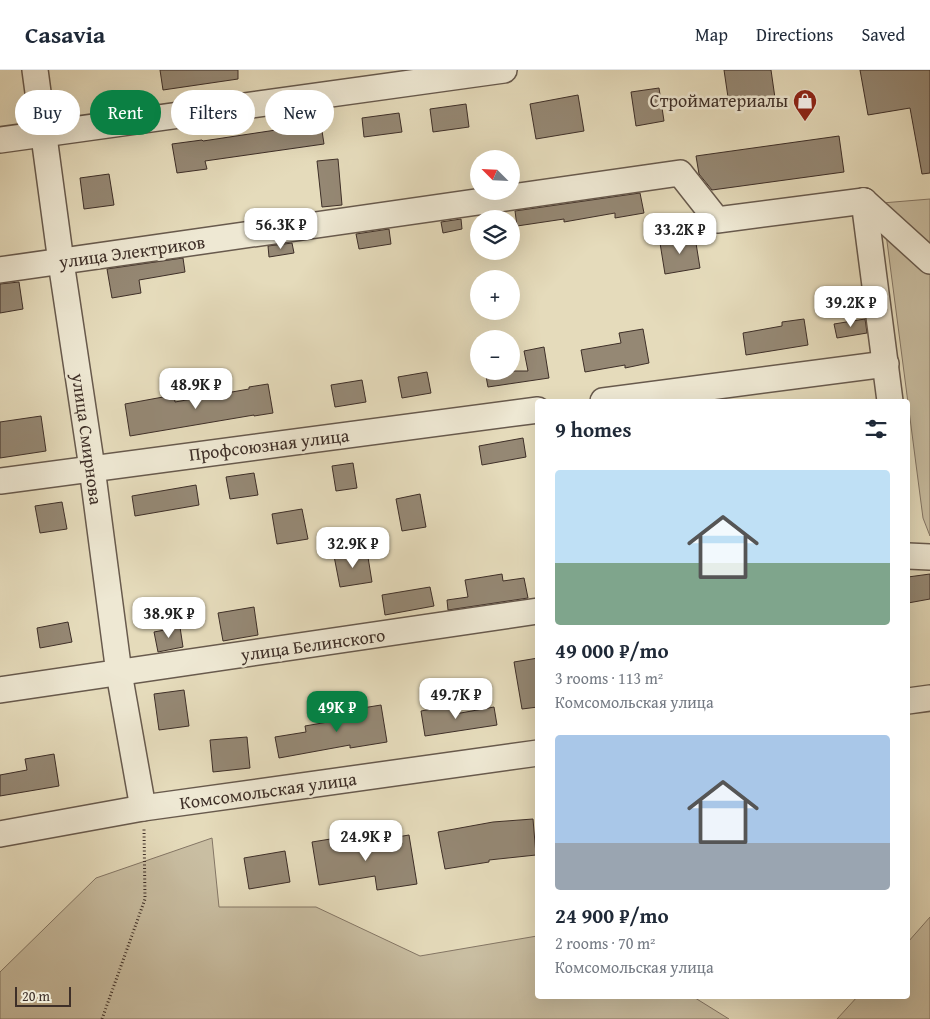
<!DOCTYPE html>
<meta charset="utf-8">
<style>
:root{--surface:#fff;--page:#f6f6f7;--text:#1f2937;--muted:#747a83;--line:#e0e1e3;--accent:#0b8043}
body{margin:0;font-family:"Gentium Book Plus",serif;background:var(--page);color:var(--text);height:100vh;display:flex;flex-direction:column;font-size:19px;white-space:nowrap}
*{box-sizing:border-box;margin:0}
p{font-size:16px;color:var(--muted)}
.icon{flex:none;width:28px;height:28px;fill:none;stroke:currentColor;stroke-width:2;stroke-linecap:round;stroke-linejoin:round}
.map{position:relative;flex:1;overflow:hidden}
.side{position:absolute;left:535px;top:329px;width:375px;height:600px;display:flex;flex-direction:column;background:var(--surface);border-radius:5px;box-shadow:0 5px 20px #0002}
.side>*{flex:none}
.hud{position:absolute;left:15px;top:20px;width:445px;height:45px;display:flex;gap:10px}
.needle{width:32px;rotate:294deg}
.fabs{position:absolute;left:470px;top:80px;display:grid;gap:10px}
.fabs a{display:grid;place-items:center;width:50px;height:50px;border-radius:50%;background:var(--surface);box-shadow:0 5px 20px #0002;font-size:25px}
.scale{position:absolute;left:15px;bottom:12px;width:56px;box-sizing:border-box;padding-left:5px;border:2px solid #3e2f28;border-top:0;font-size:14px;line-height:18px;white-space:nowrap;color:#3e2f28;-webkit-text-stroke:4px #eee8d3;paint-order:stroke}
.price{position:absolute;translate:-50% -42px;padding:0 11px;border-radius:10px;background:#fff;color:#222;font-size:16px;line-height:32px;filter:drop-shadow(0 1px 2px #0008)}
.price::after{content:'';position:absolute;left:50%;top:30px;width:15px;height:11px;margin-left:-8px;background:inherit;clip-path:polygon(0 0,100% 0,50% 100%)}
.price.selected{background:var(--accent);color:#fff}
ul{padding:0;list-style:none}
li{display:grid;align-content:center;gap:10px;height:265px;padding:0 20px}
li span{display:grid;place-items:center;height:155px;border-radius:5px;color:#555}
li>.icon{margin-inline-start:auto}
span .icon{width:90px;height:90px;fill:#fffc;stroke-width:1}
li b{font-size:21px}
h2{display:flex;justify-content:space-between;align-items:center;height:60px;padding:0 20px;font-size:21px}
.tag{padding:0 18px;border-radius:22px;background:var(--surface);box-shadow:0 5px 20px #0002;font-size:18px;line-height:45px}
.tag.selected{background:var(--accent);color:#fff}
header{display:flex;align-items:center;gap:30px;box-sizing:border-box;height:70px;padding:0 25px;background:var(--surface);border-bottom:1px solid var(--line)}
header strong{font-size:24px}
nav{display:flex;gap:28px;margin-inline-start:auto;font-size:18px}
.map>svg:first-child{display:block}
</style>
<header>
<strong>Casavia</strong>
<nav><a>Map</a><a>Directions</a><a>Saved</a></nav>
</header>
<div class="map">
<svg width="930" height="949" viewBox="0 0 930 949">
<rect width="100%" height="100%" fill="#e5dbbb"/>
<filter id="stains"><feTurbulence type="fractalNoise" baseFrequency=".004" numOctaves="4"/><feColorMatrix values="0 0 0 0 .2 0 0 0 0 .09 0 0 0 0 .02 0 0 0 .5 -.17"/></filter>
<radialGradient id="worn" r=".72"><stop offset=".6" stop-color="#630" stop-opacity="0"/><stop offset="1" stop-color="#630" stop-opacity=".3"/></radialGradient>
<g fill="#c9bea2" stroke="#847665">
<path d="M930 129V466L923 448 882 133Z"/>
<path d="M212 768 219 837H316L420 886 537 866 538 926H692L729 949H0V902L96 808Z"/>
<path d="M930 847V949H837L858 926H908V872Z"/>
</g>
<g fill="#958874" stroke="#3e2f28">
<path d="M160 0H238V9L163 20Z"/>
<path d="M724 0H771L775 28 729 34Z"/>
<path d="M860 0H930V103L922 104 910 38 868 45Z"/>
<path d="M659 18 664 51 636 56 631 22Z"/>
<path d="M578 25 584 61 536 69 530 34Z"/>
<path d="M466 34 469 57 433 62 430 39Z"/>
<path d="M399 43 402 62 364 67 362 48Z"/>
<path d="M320 48 324 74 205 91 207 99 177 103 172 74 202 70 203 71 276 60 275 55Z"/>
<path d="M839 66 844 102 712 120 699 104 696 86Z"/>
<path d="M338 89 342 135 322 137 317 91Z"/>
<path d="M109 104 114 135 84 139 80 108Z"/>
<path d="M640 123 644 143 615 148V143L564 152V149L517 156 515 141Z"/>
<path d="M461 149 462 159 443 163 441 152Z"/>
<path d="M389 159 391 174 359 179 356 164Z"/>
<path d="M695 167 700 198 665 204 660 173Z"/>
<path d="M292 173 294 183 269 187 268 176Z"/>
<path d="M183 188 185 202 139 210 141 223 112 228 107 199Z"/>
<path d="M19 212 23 239 0 243V214Z"/>
<path d="M804 249 808 275 746 285 743 263 782 256V252Z"/>
<path d="M865 249 867 263 837 268 834 254Z"/>
<path d="M643 259 649 293 625 298V295L585 302 581 280 621 273 619 263Z"/>
<path d="M544 277 549 308 488 317 485 301H528L524 281Z"/>
<path d="M427 302 431 323 402 328 398 307Z"/>
<path d="M362 310 366 332 335 337 331 315Z"/>
<path d="M268 314 273 343 254 346V345L130 366 125 334 174 325 175 332 249 319V317Z"/>
<path d="M41 346 46 381 0 388V352Z"/>
<path d="M523 368 526 387 482 395 479 376Z"/>
<path d="M353 393 357 418 336 421 332 396Z"/>
<path d="M254 403 258 425 230 429 226 407Z"/>
<path d="M196 415 199 435 135 446 132 426Z"/>
<path d="M420 424 426 457 402 461 396 429Z"/>
<path d="M62 432 67 459 40 463 35 436Z"/>
<path d="M302 439 308 469 277 474 272 444Z"/>
<path d="M367 481 372 512 340 517 334 486Z"/>
<path d="M502 504 503 511 524 508 528 528 448 540 447 530 468 527 465 510Z"/>
<path d="M930 504V529L908 533V507Z"/>
<path d="M430 517 434 536 385 545 382 525Z"/>
<path d="M254 537 258 565 223 571 218 543Z"/>
<path d="M68 552 72 572 40 578 37 558Z"/>
<path d="M180 557 183 577 158 582 154 562Z"/>
<path d="M538 588V637L522 639 514 592Z"/>
<path d="M184 620 189 656 159 660 154 624Z"/>
<path d="M381 635 387 672 350 678V675L279 688 275 667 306 662 305 656 345 649 344 641Z"/>
<path d="M453 635 455 644 494 637 497 655 425 666 421 641Z"/>
<path d="M247 667 250 698 213 702 210 670Z"/>
<path d="M54 684 59 716 0 726V705L27 700 25 689Z"/>
<path d="M533 749 536 785 489 790V792L445 799 438 762 493 752Z"/>
<path d="M409 765 417 814 377 820 375 806 319 815 312 772 343 767 344 776Z"/>
<path d="M285 781 290 812 249 819 244 788Z"/>
</g>
<g fill="none" stroke-linecap="round" stroke-linejoin="round">
<g stroke="#685a4d" stroke-width="28">
<g id="minor">
<path d="M35 0 61 192 92 398 119 603 143 738"/>
<path d="M0 70 504 0"/>
<path d="M864 131 890 331"/>
<path d="M864 131 930 191"/>
<path d="M0 200 680 103 717 150 864 131"/>
<path d="M603 331 886 294"/>
<path d="M0 411 538 340"/>
<path d="M908 486 930 487"/>
<path d="M0 620 538 541"/>
<path d="M908 631 930 628"/>
<path d="M0 764 143 738 538 683"/>
</g>
</g>
<path stroke="#3e2f28" stroke-width="3" stroke-dasharray="1 2.5" stroke-linecap="butt" d="M102 949 145 829 144 759"/>
<use href="#minor" stroke="#eee8d3" stroke-width="25"/>
</g>
<defs>
<g id="shop-pin" transform="scale(1.25)"><path d="M0 17L-7.5 6A9.5 9.5 0 1 1 7.5 6Z" fill="#8f2418" stroke="#eee8d3"/><path d="M-5-2.5h2.3a2.7 3.5 0 0 1 5.4 0H5L5.5 6h-11ZM-1.5-2.5h3a1.5 2.3 0 0 0-3 0Z" fill="#fff"/></g>
</defs>
<g fill-rule="evenodd">
<use href="#shop-pin" x="805" y="31"/>
</g>
<g text-anchor="middle" stroke-width="5" stroke-linejoin="round" paint-order="stroke">
<g font-size="18" fill="#3e2f28" stroke="#eee8d3" text-anchor="end">
<text x="788" y="37">Стройматериалы</text>
</g>
<g font-size="18" fill="#3e2f28" stroke="#eee8d3">
<text transform="translate(132 182) rotate(-8)" y="6">улица Электриков</text>
<text transform="translate(87 369) rotate(82)" y="6">улица Смирнова</text>
<text transform="translate(269 375) rotate(-7)" y="6">Профсоюзная улица</text>
<text transform="translate(313 575) rotate(-8)" y="6">улица Белинского</text>
<text transform="translate(268 721) rotate(-8)" y="6">Комсомольская улица</text>
</g>
</g>
<rect width="100%" height="100%" filter="url(#stains)"/>
<rect width="100%" height="100%" fill="url(#worn)"/>
</svg>
<div class="fabs">
<a><svg class="needle" viewBox="-14 -14 28 28"><path d="M0-13l5 13h-10z" fill="#e53935"/><path d="M0 13l5-13h-10z" fill="#747a83"/></svg></a>
<a><svg class="icon" aria-label="layers" viewBox="0 0 24 24"><path d="M12 4l9 5-9 5-9-5zM3 14l9 5 9-5"/></svg></a>
<a>+</a>
<a>−</a>
</div>
<div class="scale">20 m</div>
<b class="price" style="left:281px;top:180px">56.3K ₽</b>
<b class="price" style="left:680px;top:185px">33.2K ₽</b>
<b class="price" style="left:851px;top:258px">39.2K ₽</b>
<b class="price" style="left:196px;top:340px">48.9K ₽</b>
<b class="price" style="left:353px;top:499px">32.9K ₽</b>
<b class="price" style="left:169px;top:569px">38.9K ₽</b>
<b class="price" style="left:456px;top:650px">49.7K ₽</b>
<b class="price selected" style="left:337px;top:663px">49K ₽</b>
<b class="price" style="left:366px;top:792px">24.9K ₽</b>
<div class="hud">
<a class="tag">Buy</a>
<a class="tag selected">Rent</a>
<a class="tag">Filters</a>
<a class="tag">New</a>
</div>
<section class="side">
<h2>9 homes<svg class="icon" aria-label="filters" viewBox="0 0 24 24"><path d="M4 7h16M4 17h16"/><circle cx="9" cy="7" r="2"/><circle cx="15" cy="17" r="2"/></svg></h2>
<ul>
<li><span style="background:linear-gradient(#bfe0f5 60%,#7fa58c 0)"><svg class="icon" aria-label="home" viewBox="0 0 24 24"><path d="M3 11l9-7 9 7M6 9v11h12V9"/></svg></span><div><b>49 000 ₽/mo</b><p>3 rooms · 113 m²</p><p>Комсомольская улица</p></div></li>
<li><span style="background:linear-gradient(#a9c7e8 70%,#9aa5b1 0)"><svg class="icon" aria-label="home" viewBox="0 0 24 24"><path d="M3 11l9-7 9 7M6 9v11h12V9"/></svg></span><div><b>24 900 ₽/mo</b><p>2 rooms · 70 m²</p><p>Комсомольская улица</p></div></li>
</ul>
</section>
</div>
